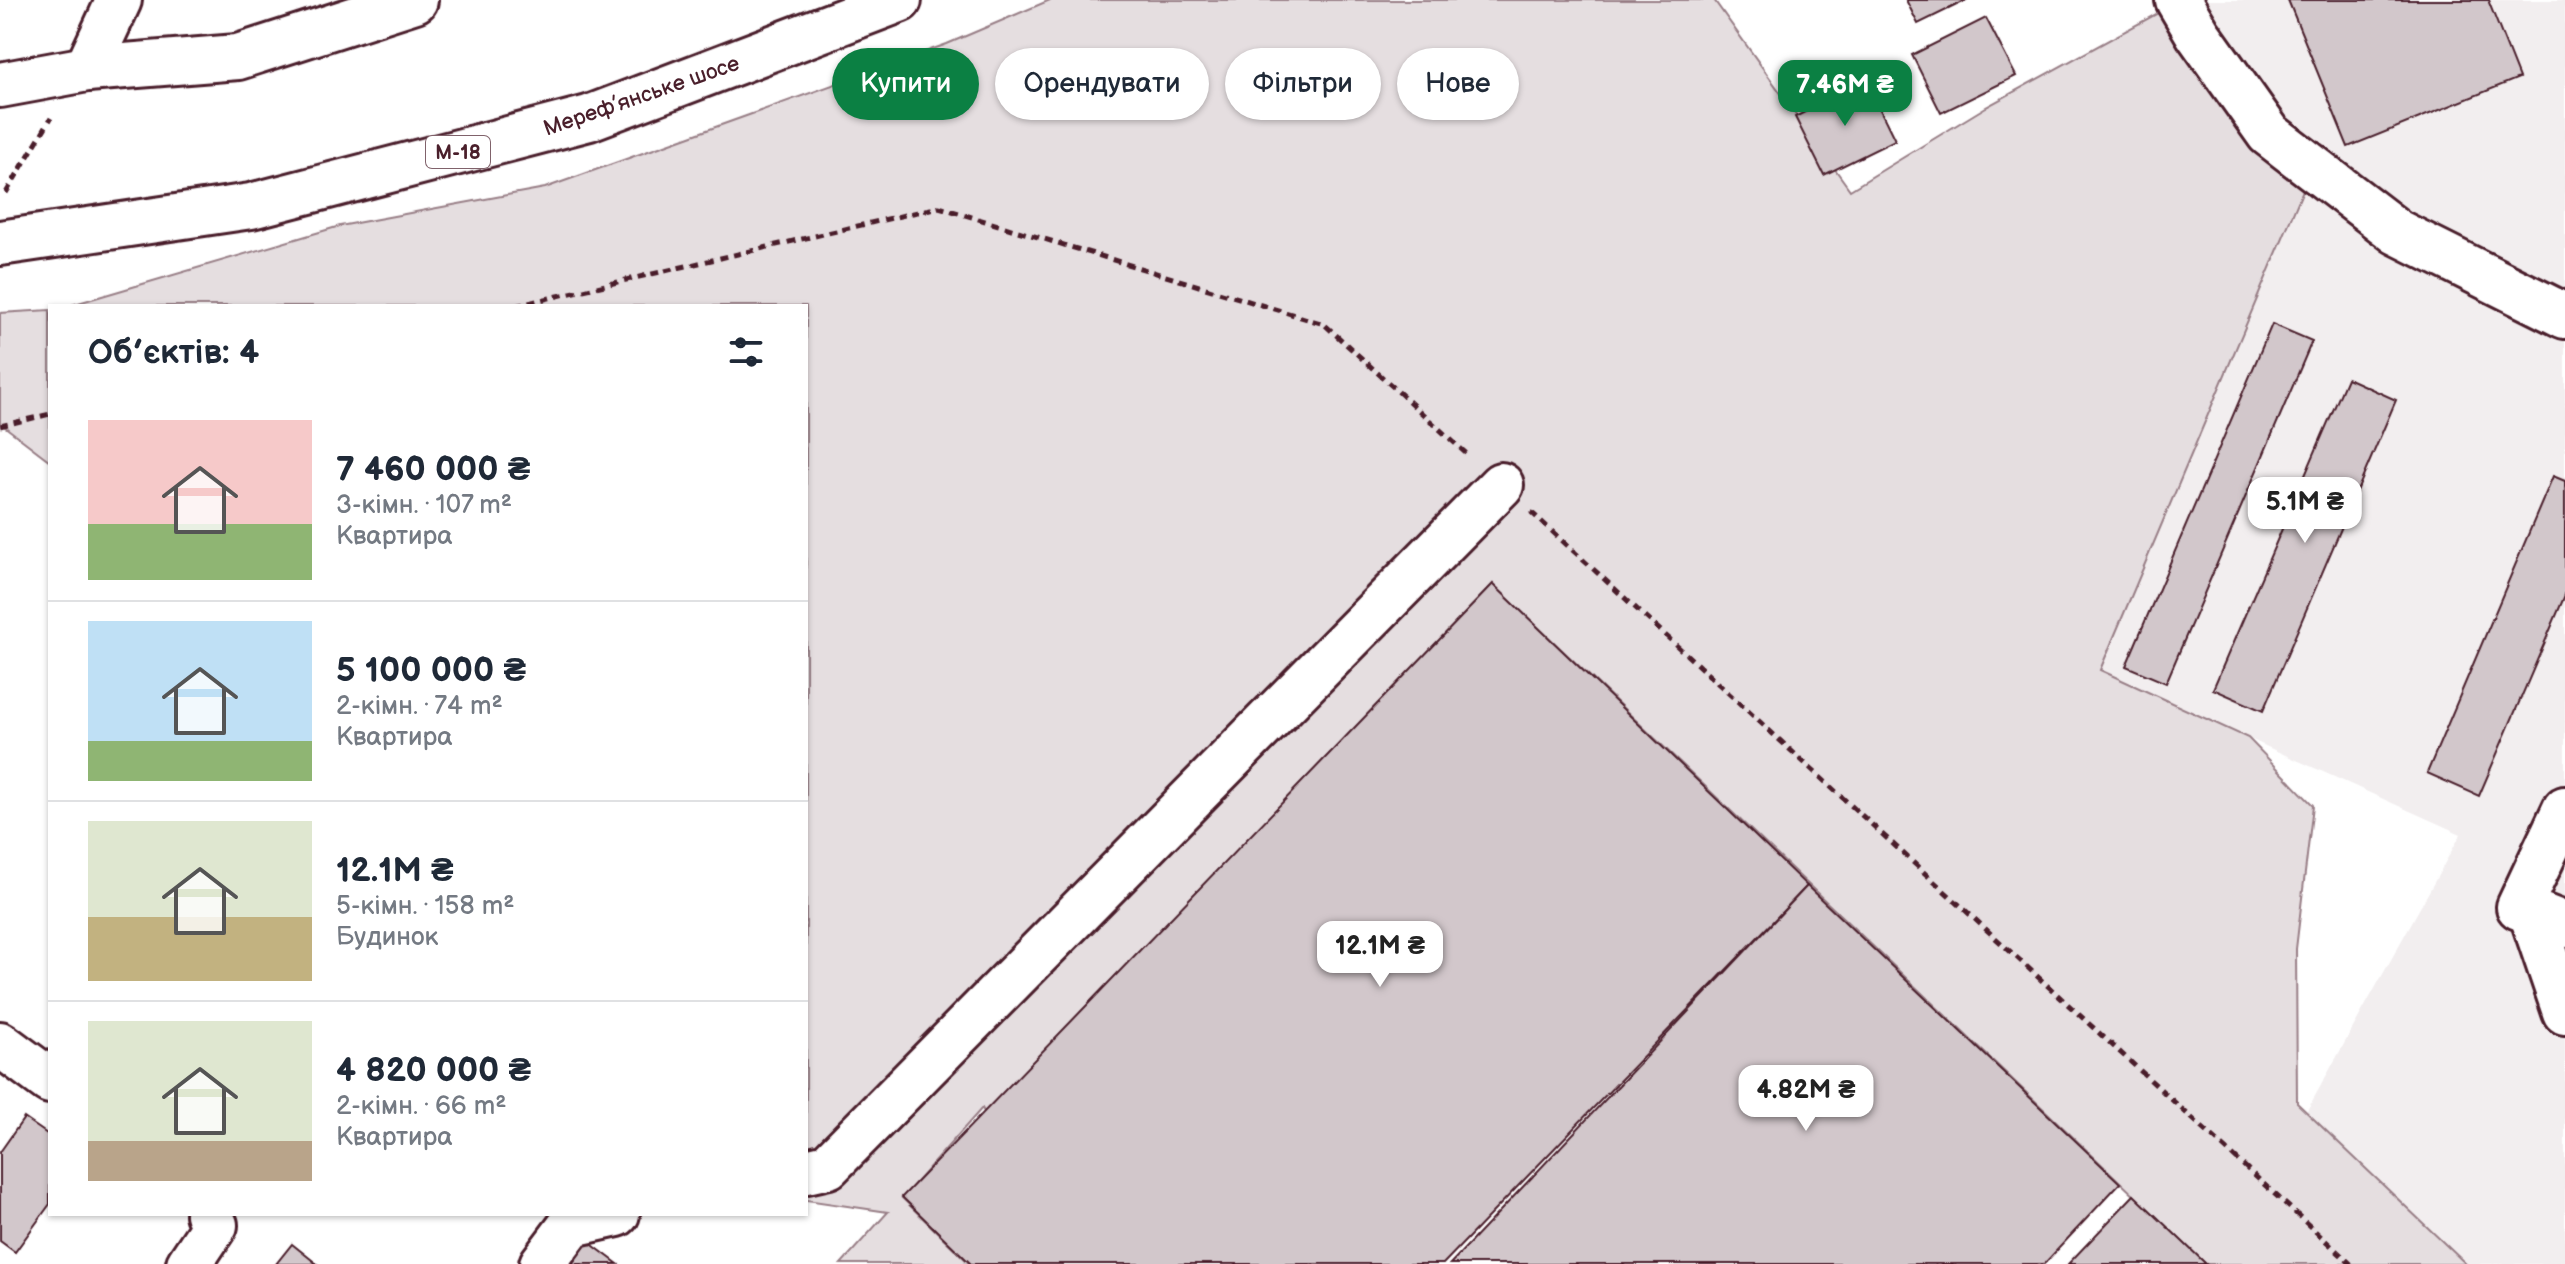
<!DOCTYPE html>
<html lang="uk">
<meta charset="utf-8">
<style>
:root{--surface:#fff;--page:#f2f2f3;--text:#1f2937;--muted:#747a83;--line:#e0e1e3;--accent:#0b8043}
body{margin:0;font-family:"Balsamiq Sans",sans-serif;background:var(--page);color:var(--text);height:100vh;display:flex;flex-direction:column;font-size:30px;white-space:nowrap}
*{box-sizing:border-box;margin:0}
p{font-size:26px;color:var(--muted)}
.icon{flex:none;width:44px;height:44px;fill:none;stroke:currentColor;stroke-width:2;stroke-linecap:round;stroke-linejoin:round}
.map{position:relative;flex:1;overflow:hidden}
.details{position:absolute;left:48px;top:304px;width:760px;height:912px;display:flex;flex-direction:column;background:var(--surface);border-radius:0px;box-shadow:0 2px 6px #0004}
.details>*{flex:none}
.top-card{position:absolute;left:832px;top:48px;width:760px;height:72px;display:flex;gap:16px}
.price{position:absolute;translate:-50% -68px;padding:0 18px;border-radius:16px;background:#fff;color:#222;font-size:26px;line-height:52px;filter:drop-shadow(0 2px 4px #0008)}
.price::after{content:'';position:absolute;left:50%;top:48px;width:24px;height:18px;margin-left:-12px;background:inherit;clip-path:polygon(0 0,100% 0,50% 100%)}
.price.current{background:var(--accent);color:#fff}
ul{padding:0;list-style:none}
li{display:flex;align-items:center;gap:24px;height:200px;padding:0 40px}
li+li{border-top:2px solid var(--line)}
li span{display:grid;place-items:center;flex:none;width:224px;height:160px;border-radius:0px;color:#555}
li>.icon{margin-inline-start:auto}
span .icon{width:96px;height:96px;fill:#fffc;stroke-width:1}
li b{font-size:34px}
h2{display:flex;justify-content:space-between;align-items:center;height:96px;padding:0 40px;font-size:34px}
.tag{padding:0 28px;border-radius:36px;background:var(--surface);box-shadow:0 2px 6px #0004;font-size:28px;line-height:72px}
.tag.current{background:var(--accent);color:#fff}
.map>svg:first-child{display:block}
</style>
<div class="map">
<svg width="2565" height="1264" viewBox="0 0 2565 1264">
<rect width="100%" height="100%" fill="#fff"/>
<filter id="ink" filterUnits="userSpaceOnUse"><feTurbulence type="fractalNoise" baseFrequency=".0125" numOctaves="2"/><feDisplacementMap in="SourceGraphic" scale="16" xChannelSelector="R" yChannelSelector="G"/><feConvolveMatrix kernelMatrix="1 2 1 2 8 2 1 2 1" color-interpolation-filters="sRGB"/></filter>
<g filter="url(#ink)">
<path fill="#f2eeef" d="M2166 0H2565V1264H2465L2305 1114 2461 834 2099 671 2303 190Z"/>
<g fill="#e5dee0" stroke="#987e86" stroke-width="2">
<path d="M1050 0H1714L1850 190 1986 107 2169 7 2303 190 2100 670 2248 738 2313 805 2296 949 2297 1103 2466 1264H2206L1493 584 984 1112 982 1108 902 1198 970 1264H841L888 1212 806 1200V306H68L340 226 545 188 947 44Z"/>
<path d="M50 310V461L0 423V313Z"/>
</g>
<g fill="#d2c7cb" stroke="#4a1f2b" stroke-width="2">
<path d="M1906 0H1967L1918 24Z"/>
<path d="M2288 0H2488L2519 78 2348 147Z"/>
<path d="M1986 18 2016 76 1941 113 1912 55Z"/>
<path d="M1866 81 1895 140 1824 175 1795 117Z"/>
<path d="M2272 324 2312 341 2166 683 2126 666Z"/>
<path d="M2347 378 2396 400 2263 711 2213 689Z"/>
<path d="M2553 476 2565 481V595L2479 796 2427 773Z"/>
<path d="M1493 584 1807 886 1443 1264H971L902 1197Z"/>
<path d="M1807 886 2120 1183 2044 1264H1450Z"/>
<path d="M24 1118 50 1136V1204L15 1252 0 1241V1152Z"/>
<path d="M2134 1195 2206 1264H2068Z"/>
<path d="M586 1240 618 1264H568Z"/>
<path d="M292 1244 317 1264H276Z"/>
</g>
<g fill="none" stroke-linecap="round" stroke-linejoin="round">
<g stroke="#4a1f2b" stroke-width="50">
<g id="minor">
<path d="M2178 0 2198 34 2269 134 2397 232 2565 316"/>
<path d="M87 69 119 0"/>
<path d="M0 85 87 69 238 57 415 0"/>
<path d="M2565 809 2519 907 2565 925"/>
<path d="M2531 912 2565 1012"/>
<path d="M0 1044 50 1081"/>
<path d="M806 1171 828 1166 1501 485"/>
<path d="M189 1264 215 1225 208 1214"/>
<path d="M542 1264 572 1224 617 1214"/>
</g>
</g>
<g stroke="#4a1f2b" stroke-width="50">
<path id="highway" d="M0 243 251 206 589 118 899 0"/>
</g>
<g stroke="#4a1f2b" stroke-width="5" stroke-dasharray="8 6" stroke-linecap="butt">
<path d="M6 193 51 118"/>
<path d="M515 306 939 207 1324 324 1470 457"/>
<path d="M0 426 50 414"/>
<path d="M1531 512 2351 1264"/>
</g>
<use href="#minor" stroke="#fff" stroke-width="44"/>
<use href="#highway" stroke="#fff" stroke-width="44"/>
</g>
</g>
<g text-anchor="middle" stroke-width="6" stroke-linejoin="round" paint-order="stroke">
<rect fill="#fff" stroke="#80626b" stroke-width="2" x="426" y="136" width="64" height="32" rx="6"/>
<g font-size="20" font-weight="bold" fill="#4a1f2b">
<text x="458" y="159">М-18</text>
</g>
<g font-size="22" fill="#4a1f2b" stroke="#fff">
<text transform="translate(641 95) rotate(-19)" y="8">Мереф’янське шосе</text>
</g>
</g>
</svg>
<b class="price current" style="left:1845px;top:128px">7.46M ₴</b>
<b class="price" style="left:2305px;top:545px">5.1M ₴</b>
<b class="price" style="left:1380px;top:989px">12.1M ₴</b>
<b class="price" style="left:1806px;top:1133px">4.82M ₴</b>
<div class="top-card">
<a class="tag current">Купити</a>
<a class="tag">Орендувати</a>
<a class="tag">Фільтри</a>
<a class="tag">Нове</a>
</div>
<section class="details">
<h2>Об’єктів: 4<svg class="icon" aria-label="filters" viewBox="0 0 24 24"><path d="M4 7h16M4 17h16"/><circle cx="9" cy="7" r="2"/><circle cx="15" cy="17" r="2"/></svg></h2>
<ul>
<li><span style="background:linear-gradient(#f6c9c9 65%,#8fb573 0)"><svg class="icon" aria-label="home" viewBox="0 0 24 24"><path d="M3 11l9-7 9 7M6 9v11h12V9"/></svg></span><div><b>7 460 000 ₴</b><p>3-кімн. · 107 m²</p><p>Квартира</p></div></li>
<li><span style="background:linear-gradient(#bfe0f5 75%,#8fb573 0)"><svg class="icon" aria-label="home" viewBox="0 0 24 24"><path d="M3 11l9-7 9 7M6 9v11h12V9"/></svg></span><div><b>5 100 000 ₴</b><p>2-кімн. · 74 m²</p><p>Квартира</p></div></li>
<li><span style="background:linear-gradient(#dfe7d0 60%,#c2b280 0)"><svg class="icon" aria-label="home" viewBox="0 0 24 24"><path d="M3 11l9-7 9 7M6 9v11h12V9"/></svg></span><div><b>12.1M ₴</b><p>5-кімн. · 158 m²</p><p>Будинок</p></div></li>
<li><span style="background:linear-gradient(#dfe7d0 75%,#b9a48a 0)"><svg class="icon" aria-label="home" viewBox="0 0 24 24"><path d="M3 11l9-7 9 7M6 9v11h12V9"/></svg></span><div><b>4 820 000 ₴</b><p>2-кімн. · 66 m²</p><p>Квартира</p></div></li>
</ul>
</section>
</div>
